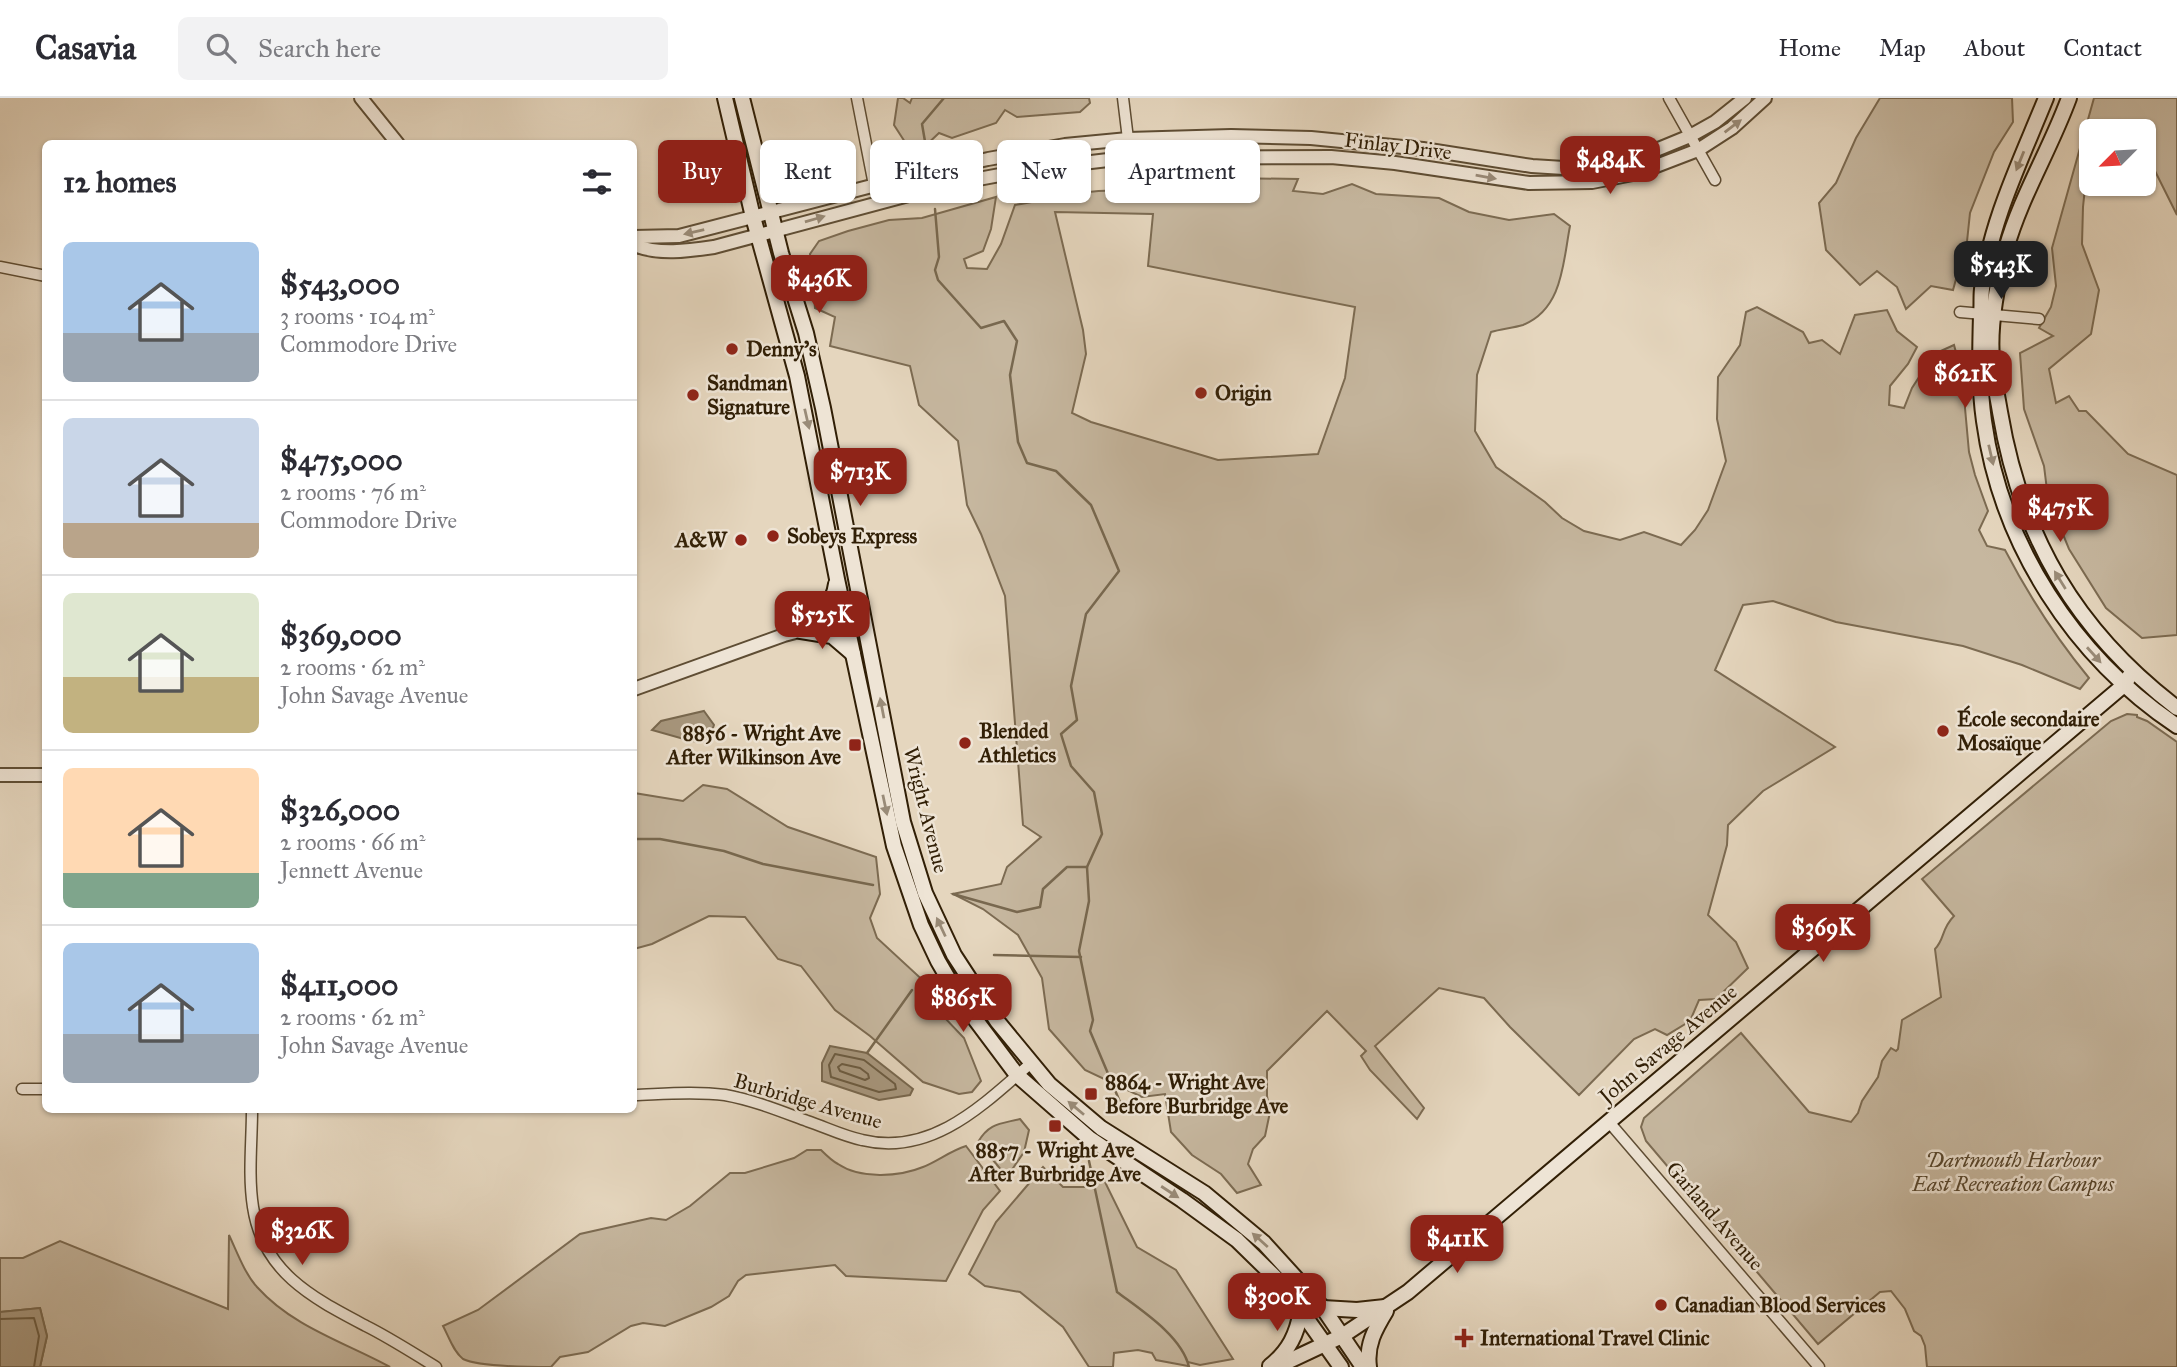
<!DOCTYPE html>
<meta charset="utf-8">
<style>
:root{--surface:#fff;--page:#f2f2f3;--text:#2b2b33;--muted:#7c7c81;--line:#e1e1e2;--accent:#8f2418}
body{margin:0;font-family:"IM FELL Great Primer",serif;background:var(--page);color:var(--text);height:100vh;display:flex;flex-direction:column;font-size:26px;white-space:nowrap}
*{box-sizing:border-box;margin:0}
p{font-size:23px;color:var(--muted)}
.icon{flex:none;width:38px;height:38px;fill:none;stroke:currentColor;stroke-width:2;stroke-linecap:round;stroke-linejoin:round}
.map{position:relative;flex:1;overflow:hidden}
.side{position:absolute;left:42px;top:42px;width:595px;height:973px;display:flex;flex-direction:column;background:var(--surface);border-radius:10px;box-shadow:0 2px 5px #0004}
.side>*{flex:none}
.guide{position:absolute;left:658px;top:42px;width:665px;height:63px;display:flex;gap:14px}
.needle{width:46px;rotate:246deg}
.controls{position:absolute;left:2079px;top:21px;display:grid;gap:14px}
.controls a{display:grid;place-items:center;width:77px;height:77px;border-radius:10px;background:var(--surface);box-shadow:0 2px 5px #0004;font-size:35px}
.price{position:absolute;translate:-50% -60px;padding:0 16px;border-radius:14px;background:var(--accent);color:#fff;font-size:23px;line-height:46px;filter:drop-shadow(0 2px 4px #0008)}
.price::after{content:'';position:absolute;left:50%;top:42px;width:21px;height:16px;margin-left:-10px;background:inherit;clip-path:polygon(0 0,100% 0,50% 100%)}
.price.active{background:#222;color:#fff}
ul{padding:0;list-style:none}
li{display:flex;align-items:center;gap:21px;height:175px;padding:0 21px}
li+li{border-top:2px solid var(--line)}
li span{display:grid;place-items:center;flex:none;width:196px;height:140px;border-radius:10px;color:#555}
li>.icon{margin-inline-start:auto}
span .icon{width:84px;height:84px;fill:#fffc;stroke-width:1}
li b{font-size:30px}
h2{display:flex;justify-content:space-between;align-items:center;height:84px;padding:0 21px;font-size:30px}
.chip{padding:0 24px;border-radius:10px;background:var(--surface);box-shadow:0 2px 5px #0004;font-size:24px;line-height:63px}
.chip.active{background:var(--accent);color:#fff}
header{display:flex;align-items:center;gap:42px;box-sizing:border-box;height:98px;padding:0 35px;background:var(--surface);border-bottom:2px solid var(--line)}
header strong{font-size:33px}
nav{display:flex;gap:38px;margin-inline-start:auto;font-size:24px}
.search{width:490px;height:63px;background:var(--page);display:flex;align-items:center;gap:18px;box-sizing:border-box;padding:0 24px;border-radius:10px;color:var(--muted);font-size:26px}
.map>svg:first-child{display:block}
</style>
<header>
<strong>Casavia</strong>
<div class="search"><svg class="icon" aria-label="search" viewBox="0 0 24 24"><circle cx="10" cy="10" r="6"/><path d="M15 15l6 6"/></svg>Search here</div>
<nav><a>Home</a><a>Map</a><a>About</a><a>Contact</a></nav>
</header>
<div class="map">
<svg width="2177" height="1269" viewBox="0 0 2177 1269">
<rect width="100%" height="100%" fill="#e5d6be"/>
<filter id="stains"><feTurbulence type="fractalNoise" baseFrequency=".00286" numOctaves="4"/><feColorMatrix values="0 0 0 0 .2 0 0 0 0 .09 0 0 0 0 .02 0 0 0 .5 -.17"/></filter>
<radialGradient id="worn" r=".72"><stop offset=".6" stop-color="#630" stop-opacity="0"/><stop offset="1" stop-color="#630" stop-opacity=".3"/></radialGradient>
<g fill="#c6b79f" stroke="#7c6b52" stroke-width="2" fill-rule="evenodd">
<path d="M898 0H903L910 5 912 0H1089L1090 5 1080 14 1017 19 1005 12 996 25 952 40 939 35 920 53 905 44 894 27Z"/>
<path d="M1880 0H2012L2013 24 1994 54 1970 115 1966 153 1956 162V181L1953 192 1931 188 1906 211 1897 189 1877 173 1860 187 1826 152 1819 105 1836 85 1856 40Z"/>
<path d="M2094 0H2177V117L2155 73 2144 57V33H2091L2083 109 2082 146 2099 192 2091 236 2049 271 2056 305 2069 298 2079 313H2086L2128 356 2177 377V537L2142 540 2106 510 2069 451 2048 400 2044 368 2024 311 2020 255 2053 238 2039 230 2051 209 2056 188 2052 150Z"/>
<path d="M1228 80 1298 81 1293 93 1323 96 1352 86 1376 96 1439 100 1469 114 1509 122 1554 116 1570 128C1563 164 1563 211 1523 227 1513 230 1501 231 1491 234L1477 277 1475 333 1496 369 1545 404 1562 420 1584 433 1620 442 1644 434 1681 447 1695 432 1708 412 1726 363 1717 321 1718 279 1740 247 1746 214 1757 209 1803 234 1809 245 1822 242 1840 256 1855 217 1887 212 1897 233 1917 249 1908 266 1890 288 1889 307 1904 310 1912 290 1934 256 1954 247 1962 277 1969 354 1975 377 1988 413 1979 432 1987 448 2005 452C2029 498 2056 540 2089 580L2080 591 2022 567 1963 548 1836 524 1773 503 1743 507 1715 572 1835 649 1763 693 1728 727 1727 747 1708 817 1736 844 1748 870 1716 901 1699 902 1690 923 1667 937 1655 931 1634 941 1579 997 1510 929 1484 900 1439 890 1375 948 1424 1010 1417 1021 1370 972 1361 958 1366 953 1327 913 1267 973V998L1270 1014 1265 1038 1253 1051 1248 1066 1261 1087 1237 1095 1221 1076 1192 1057 1171 1034 1165 996 1142 999 1085 972 1049 931 1042 880 1018 837 983 811 953 796 1001 786 1007 769 1041 739 1023 727 1005 498 981 436 967 407 958 343 919 307 910 268 830 248 835 219 815 210 810 156 819 143 848 133 889 122 922 120 996 99 991 131 983 153 964 161 967 170 987 171 1001 146 1015 107C1059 100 1108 84 1151 98L1162 93 1159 81ZM1055 114 1153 116 1148 168 1355 209 1345 280 1318 356 1218 362 1091 324 1072 315 1086 256 1083 232Z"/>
<path d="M2127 616 2137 617V619L2147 623 2177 644V1269H1927L1925 1248 1921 1238 1914 1233 1905 1211 1891 1193 1880 1194 1818 1246 1646 1043 1641 1029 1644 1020 1741 935 1809 1014 1851 1024 1858 1015 1862 1003 1878 979 1882 963 1891 950 1896 953 1898 951 1902 922 1941 899 1935 851C1945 841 1941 831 1954 818L1922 781 2111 623Z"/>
<path d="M703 687 727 691 788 729 876 759 880 796 870 820 877 840 928 887 943 918 964 940 981 983 972 994 959 996 923 984 870 938 835 912 801 868 778 861 745 819 709 818 652 846 634 851V695L683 703Z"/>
<path d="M1020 1021 1029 1032 1024 1054 1007 1079 978 1044C989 1025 1000 1026 1020 1021Z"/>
<path d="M966 1048 1000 1093 983 1112 946 1183 846 1178 835 1167 746 1177 738 1183 729 1198 711 1209 665 1228 643 1225 631 1228 588 1254 560 1259 551 1269C529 1269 480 1269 463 1261 453 1253 449 1239 443 1228L478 1212 580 1136 651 1120 666 1122 690 1108 730 1075H745L794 1060 807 1052H821C826 1057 832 1063 838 1066 860 1081 899 1079 923 1069 938 1063 950 1053 966 1048Z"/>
<path d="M1043 1069 1063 1089H1089L1104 1082 1137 1149 1176 1172 1233 1261 1200 1267 1188 1264V1268L1156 1262 1152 1255 1138 1252 1114 1255 1113 1269H1089L1063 1229 1020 1194 985 1188 969 1176 996 1124Z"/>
<path d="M229 1137C237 1154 245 1176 257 1189 293 1229 344 1244 390 1269H40L47 1238 40 1210 0 1214V1160H23L60 1143 228 1211Z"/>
</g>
<g fill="#a8987f" stroke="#78684f" stroke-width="2">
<path d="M704 613 714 627 708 644 691 643 652 632 661 623Z"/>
<path d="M830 948 867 955 913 991 910 997 879 1002 822 983V965Z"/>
<path d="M40 1210 47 1238 40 1269H0V1214Z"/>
</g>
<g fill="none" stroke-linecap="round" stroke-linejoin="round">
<g stroke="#6c5c42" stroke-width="2">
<path d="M835 956 864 962 895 986 896 991 879 994 831 979 829 967Z"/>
<path d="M842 966 860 970 868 976 869 980 865 982 840 973 838 969Z"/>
<path d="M0 1221 34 1220 39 1238 34 1269"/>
</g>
<g stroke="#78684f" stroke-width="2.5">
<path d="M927 55 922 26 944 0"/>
<path d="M935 111 939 159 935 172 938 182 981 230 1004 223 1017 243 1010 277 1018 344 1027 365 1056 373 1091 407 1119 473 1086 516 1071 588 1077 622 1061 636 1071 668 1094 694 1102 736 1087 769 1089 803 1079 853 1093 922 1090 933 1120 1004"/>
<path d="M634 741H660L724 753 763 766 873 787"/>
<path d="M953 796 1017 814 1040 809 1043 791 1067 769H1087"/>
<path d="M994 857 1081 859"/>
<path d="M867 955 912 892"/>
<path d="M1089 1063 1117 1194C1141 1212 1182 1238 1189 1269"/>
</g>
<g stroke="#5e4d34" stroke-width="13">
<g id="minor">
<path d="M857 0 874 87"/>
<path d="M1123 0 1128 41 1125 60"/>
<path d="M1669 0 1715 82"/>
<path d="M0 169 46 178"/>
<path d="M1960 214 2039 221"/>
<path d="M22 991H46"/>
<path d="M634 997C663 996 695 993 725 997 753 1002 780 1013 807 1023 825 1029 843 1038 862 1042 931 1059 983 1007 1030 966"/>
<path d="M252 1012C252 1043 248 1077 253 1109 263 1175 313 1200 366 1228 390 1240 413 1255 436 1269"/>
<path d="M1609 1024 1819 1269"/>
</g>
</g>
<g stroke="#5e4d34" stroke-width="16">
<g id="tertiary">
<path d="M361 0 398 46"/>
<path d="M634 139 679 138 895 82 988 61 1065 47 1128 41 1231 38 1311 40 1423 51 1532 68 1564 70 1595 69 1639 59 1690 38 1715 24 1745 0"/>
<path d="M634 147C659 157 687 153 714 149L946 87 1032 71 1125 60 1331 59 1395 65 1529 85 1592 84 1638 75 1698 52 1732 30 1765 0"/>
<path d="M634 591 784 537 863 516"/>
<path d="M0 677H46"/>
</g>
</g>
<g stroke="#311f06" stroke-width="18">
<g id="secondary">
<path d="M725 0 753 119 797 278 837 481 894 748 921 827 938 863 960 901 1017 977 1089 1040 1182 1102 1237 1142 1282 1186 1341 1269"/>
<path d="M742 0 781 155 806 235 823 310 903 724 925 795 954 857 997 923 1049 986 1101 1030 1204 1095 1264 1145 1323 1210 1363 1269"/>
<path d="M2046 0C2021 62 1990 124 1982 191 1981 199 1982 208 1981 217 1980 253 1979 288 1984 323 2001 447 2074 559 2177 628"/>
<path d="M2069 0C2050 52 2021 98 2006 151 1997 186 1989 226 1992 261 1993 279 1997 296 2000 314 2021 439 2076 533 2177 610"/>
<path d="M801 533C817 519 833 509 836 486"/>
<path d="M801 533 832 538 853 556"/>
<path d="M1323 1210 1357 1212 1385 1209"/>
<path d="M1270 1268C1289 1253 1297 1236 1301 1213"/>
<path d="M1276 1269 1342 1238 1408 1194 2124 587 2132 574"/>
<path d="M1369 1269C1366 1247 1375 1231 1386 1213"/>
</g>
</g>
<use href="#minor" stroke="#eee4d5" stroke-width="10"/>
<use href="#tertiary" stroke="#eee4d5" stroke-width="12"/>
<use href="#secondary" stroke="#eee4d5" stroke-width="14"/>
</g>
<defs><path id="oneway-solid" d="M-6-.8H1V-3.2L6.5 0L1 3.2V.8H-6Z" transform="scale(1.75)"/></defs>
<g fill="#998b78">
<use href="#oneway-solid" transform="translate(1733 28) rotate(-37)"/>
<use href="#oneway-solid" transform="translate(2020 63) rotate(112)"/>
<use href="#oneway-solid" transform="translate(1486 79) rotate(10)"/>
<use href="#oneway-solid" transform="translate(815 121) rotate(-16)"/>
<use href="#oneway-solid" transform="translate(694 134) rotate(167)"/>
<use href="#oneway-solid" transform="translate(807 321) rotate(77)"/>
<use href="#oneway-solid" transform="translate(1991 357) rotate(77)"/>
<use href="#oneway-solid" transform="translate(2060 482) rotate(-122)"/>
<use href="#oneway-solid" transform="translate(2094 557) rotate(48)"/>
<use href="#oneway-solid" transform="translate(882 610) rotate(-101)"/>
<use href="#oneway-solid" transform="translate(885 707) rotate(78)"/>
<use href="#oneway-solid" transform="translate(941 829) rotate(-115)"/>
<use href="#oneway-solid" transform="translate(1076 1010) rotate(-140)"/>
<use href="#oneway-solid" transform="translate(1170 1094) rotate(33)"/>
<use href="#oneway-solid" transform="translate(1260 1142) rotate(-138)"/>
</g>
<g fill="#8f2418" stroke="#eee4d5" stroke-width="2.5">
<circle cx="732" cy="251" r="7"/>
<circle cx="1201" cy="295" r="7"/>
<circle cx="693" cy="297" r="7"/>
<circle cx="773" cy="438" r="7"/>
<circle cx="741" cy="442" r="7"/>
<circle cx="1943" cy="633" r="7"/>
<circle cx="965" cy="645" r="7"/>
<rect x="848" y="640" width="14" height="14" rx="3.5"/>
<rect x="1084" y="989" width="14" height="14" rx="3.5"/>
<rect x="1048" y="1021" width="14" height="14" rx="3.5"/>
<circle cx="1661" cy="1207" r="7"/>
<path d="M1460.5 1229.5h7v7h7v7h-7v7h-7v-7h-7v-7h7z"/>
</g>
<g text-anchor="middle" stroke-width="5" stroke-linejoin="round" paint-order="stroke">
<g font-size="21" fill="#311f06" stroke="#eee4d5">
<text transform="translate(1398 48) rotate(7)" y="7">Finlay Drive</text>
<text transform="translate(926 712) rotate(76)" y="7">Wright Avenue</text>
<text transform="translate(1668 946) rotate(-40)" y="7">John Savage Avenue</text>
<text transform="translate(808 1003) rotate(16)" y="7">Burbridge Avenue</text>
<text transform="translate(1715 1118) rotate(49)" y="7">Garland Avenue</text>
</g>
<g font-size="21" font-weight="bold" fill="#311f06" stroke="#eee4d5" text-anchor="start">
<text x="746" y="258">Denny's</text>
<text x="707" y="292">Sandman<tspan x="707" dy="24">Signature</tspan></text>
<text x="1215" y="302">Origin</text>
<text x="787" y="445">Sobeys Express</text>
<text x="727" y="449" text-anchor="end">A&amp;W</text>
<text x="1957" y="628">École secondaire<tspan x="1957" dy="24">Mosaïque</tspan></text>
<text x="979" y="640">Blended<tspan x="979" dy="24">Athletics</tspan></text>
<text x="841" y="642" text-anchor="end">8856 - Wright Ave<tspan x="841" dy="24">After Wilkinson Ave</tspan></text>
<text x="1105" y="991">8864 - Wright Ave<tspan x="1105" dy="24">Before Burbridge Ave</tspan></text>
<text x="1055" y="1059" text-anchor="middle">8857 - Wright Ave<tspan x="1055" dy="24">After Burbridge Ave</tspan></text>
<text x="1675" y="1214">Canadian Blood Services</text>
<text x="1480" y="1247">International Travel Clinic</text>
</g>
<g font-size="21" font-style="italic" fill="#56452c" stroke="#eee4d5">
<text x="2013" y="1069">Dartmouth Harbour<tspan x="2013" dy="24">East Recreation Campus</tspan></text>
</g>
</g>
<rect width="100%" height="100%" filter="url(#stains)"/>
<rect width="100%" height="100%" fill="url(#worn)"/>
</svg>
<div class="controls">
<a><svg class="needle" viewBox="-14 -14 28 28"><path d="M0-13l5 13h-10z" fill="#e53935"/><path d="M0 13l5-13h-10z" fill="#7c7c81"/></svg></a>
</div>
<b class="price" style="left:1610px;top:98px">$484K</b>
<b class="price active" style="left:2001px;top:203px">$543K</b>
<b class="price" style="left:819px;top:217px">$436K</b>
<b class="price" style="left:1965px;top:312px">$621K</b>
<b class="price" style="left:860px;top:410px">$713K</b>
<b class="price" style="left:2060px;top:446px">$475K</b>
<b class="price" style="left:822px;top:553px">$525K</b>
<b class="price" style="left:1823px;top:866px">$369K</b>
<b class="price" style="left:963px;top:936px">$865K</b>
<b class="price" style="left:302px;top:1169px">$326K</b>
<b class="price" style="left:1457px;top:1177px">$411K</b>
<b class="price" style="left:1277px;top:1235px">$300K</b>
<div class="guide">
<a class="chip active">Buy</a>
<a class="chip">Rent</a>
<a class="chip">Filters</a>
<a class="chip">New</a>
<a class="chip">Apartment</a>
</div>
<section class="side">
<h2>12 homes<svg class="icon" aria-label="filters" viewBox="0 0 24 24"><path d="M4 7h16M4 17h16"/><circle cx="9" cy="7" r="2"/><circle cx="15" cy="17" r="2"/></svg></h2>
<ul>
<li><span style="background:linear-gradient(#a9c7e8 65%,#9aa5b1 0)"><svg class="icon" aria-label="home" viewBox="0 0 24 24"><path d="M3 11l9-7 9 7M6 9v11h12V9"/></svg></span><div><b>$543,000</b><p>3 rooms · 104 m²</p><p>Commodore Drive</p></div></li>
<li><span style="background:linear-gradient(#c9d6e8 75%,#b9a48a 0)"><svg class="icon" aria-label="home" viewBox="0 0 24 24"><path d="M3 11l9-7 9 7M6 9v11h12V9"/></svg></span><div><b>$475,000</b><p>2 rooms · 76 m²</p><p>Commodore Drive</p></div></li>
<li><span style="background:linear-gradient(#dfe7d0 60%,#c2b280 0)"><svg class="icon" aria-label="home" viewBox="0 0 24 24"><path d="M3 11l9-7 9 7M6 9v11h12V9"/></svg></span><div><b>$369,000</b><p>2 rooms · 62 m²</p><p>John Savage Avenue</p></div></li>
<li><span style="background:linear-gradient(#ffd9b3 75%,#7fa58c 0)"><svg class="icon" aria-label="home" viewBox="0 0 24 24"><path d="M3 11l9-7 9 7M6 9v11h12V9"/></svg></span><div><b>$326,000</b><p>2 rooms · 66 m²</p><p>Jennett Avenue</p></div></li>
<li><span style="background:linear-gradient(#a9c7e8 65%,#9aa5b1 0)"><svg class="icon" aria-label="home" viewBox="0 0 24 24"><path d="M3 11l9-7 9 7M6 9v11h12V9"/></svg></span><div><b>$411,000</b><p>2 rooms · 62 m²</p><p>John Savage Avenue</p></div></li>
</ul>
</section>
</div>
